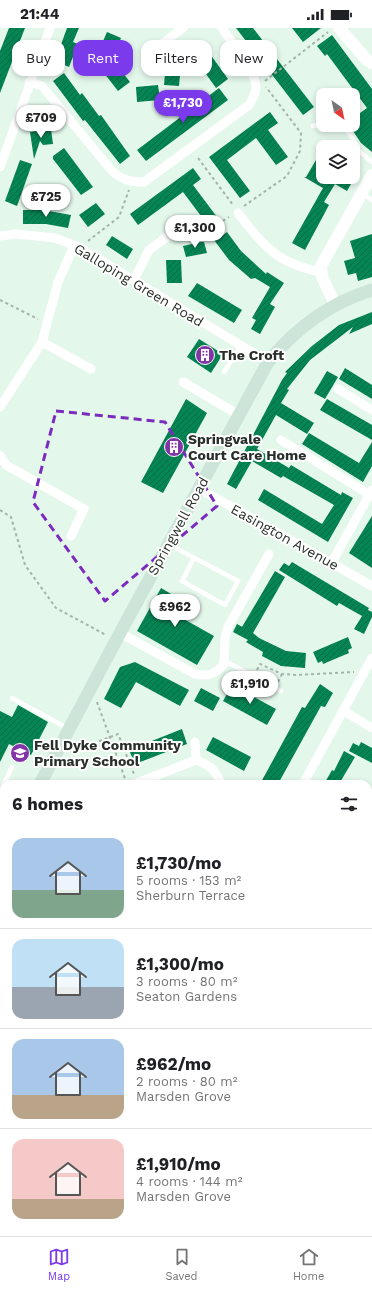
<!DOCTYPE html>
<meta charset="utf-8">
<style>
:root{--surface:#fff;--page:#f6f6f6;--text:#202124;--muted:#757577;--line:#e0e0e0;--accent:#7c3aed}
body{margin:0;font-family:"Work Sans",sans-serif;background:var(--page);color:var(--text);height:100vh;display:flex;flex-direction:column;font-size:15px;white-space:nowrap}
*{box-sizing:border-box;margin:0}
p{font-size:13px;color:var(--muted)}
.icon{flex:none;width:22px;height:22px;fill:none;stroke:currentColor;stroke-width:2;stroke-linecap:round;stroke-linejoin:round}
.map{position:relative;flex:1;overflow:hidden}
.panel{position:absolute;left:0px;top:752px;width:372px;height:456px;display:flex;flex-direction:column;background:var(--surface);border-radius:12px 12px 0 0;box-shadow:0 2px 6px #0003}
.panel>*{flex:none}
.hud{position:absolute;left:12px;top:12px;width:348px;height:36px;display:flex;gap:8px}
.needle{width:26px;rotate:147deg}
.buttons{position:absolute;left:316px;top:60px;display:grid;gap:8px}
.buttons a{display:grid;place-items:center;width:44px;height:44px;border-radius:8px;background:var(--surface);box-shadow:0 2px 6px #0003;font-size:20px}
.price{position:absolute;translate:-50% -34px;padding:0 9px;border-radius:14px;background:#fff;color:#222;font-size:13px;line-height:26px;filter:drop-shadow(0 1px 2px #0008)}
.price::after{content:'';position:absolute;left:50%;top:24px;width:12px;height:9px;margin-left:-6px;background:inherit;clip-path:polygon(0 0,100% 0,50% 100%)}
.price.on{background:var(--accent);color:#fff}
ul{padding:0;list-style:none}
li{display:flex;align-items:center;gap:12px;height:100px;padding:0 12px}
li+li{border-top:1px solid var(--line)}
li span{display:grid;place-items:center;flex:none;width:112px;height:80px;border-radius:12px;color:#555}
li>.icon{margin-inline-start:auto}
span .icon{width:48px;height:48px;fill:#fffc;stroke-width:1}
li b{font-size:17px}
h2{display:flex;justify-content:space-between;align-items:center;height:48px;padding:0 12px;font-size:17px}
.tag{padding:0 14px;border-radius:12px;background:var(--surface);box-shadow:0 2px 6px #0003;font-size:14px;line-height:36px}
.tag.on{background:var(--accent);color:#fff}
.status{display:flex;justify-content:space-between;align-items:center;height:28px;padding:0 20px;background:var(--surface);direction:ltr}
.status svg{height:11px;fill:currentColor}
.dock{display:flex;justify-content:space-around;align-items:center;height:56px;border-top:1px solid var(--line);background:var(--surface);font-size:11px;color:var(--muted)}
.dock a{display:grid;justify-items:center;gap:2px}
.dock .on{color:var(--accent)}
.map>svg:first-child{display:block}
</style>
<div class="status"><b>21:44</b><svg viewBox="0 0 49 12"><path d="M0 12V9h3v3zM5 12V6h3v6zM10 12V3h3v9zM15 12V0h3v12zM26 1h20v11H26zM47 4h2v5h-2z"/></svg></div>
<div class="map">
<svg width="372" height="1208" viewBox="0 0 372 1208">
<defs>
<pattern id="building-hatch" width="6" height="6" patternUnits="userSpaceOnUse"><rect width="6" height="6" fill="#068554"/><path d="M-1 1l2-2M0 6l6-6M5 7l2-2" fill="none" stroke="#076d46"/></pattern>
</defs>
<rect width="100%" height="100%" fill="#e4f7eb"/>
<g fill="url(#building-hatch)">
<path d="M9 0H25L0 65V23Z"/>
<path d="M67 0H79L73 14 78 16 69 39 55 33Z"/>
<path d="M236 0H253L314 79 303 87Z"/>
<path d="M292 0H321L303 14Z"/>
<path d="M107 4 121 10 112 31 98 25Z"/>
<path d="M332 7 372 61V124L361 115 349 97H353V90L367 80 327 26 325 28 317 18Z"/>
<path d="M200 12 228 51 216 60 188 21Z"/>
<path d="M166 34 181 36 179 58 164 57Z"/>
<path d="M116 36 130 54 118 63 104 45Z"/>
<path d="M64 45 80 67 82 65 99 88 101 87 130 128 120 136 85 92 83 93 53 53Z"/>
<path d="M158 57 160 72 137 74 136 59Z"/>
<path d="M219 60 228 72 146 133 137 122Z"/>
<path d="M270 84 278 95 268 102 288 129 276 137 256 110 227 132 250 163 240 170 209 129Z"/>
<path d="M51 101 53 116 43 117 40 113 34 131 30 104Z"/>
<path d="M64 120 93 159 81 167 53 131V128Z"/>
<path d="M323 120V149H355L347 163 335 156 324 174 329 177 305 222 292 215 323 160 304 149H306Z"/>
<path d="M20 132 32 136 17 178 5 173Z"/>
<path d="M193 140 201 151 193 157 217 189 207 196 183 164 138 197 130 186Z"/>
<path d="M96 175 105 186 88 199 79 187Z"/>
<path d="M23 182H43L71 187 68 200 46 196H23Z"/>
<path d="M227 204 241 223 253 234 266 246 267 244 284 255 270 276 275 279 260 306 251 301 256 292 252 290 270 259 255 250 251 251 229 232 214 212 218 211Z"/>
<path d="M372 206V249L358 253 356 245 348 247 344 233 355 230 350 213Z"/>
<path d="M112 208 133 221 127 231 106 217Z"/>
<path d="M201 214H204L207 225 186 229 183 218Z"/>
<path d="M166 232H181L182 255H167Z"/>
<path d="M197 255 242 282 234 295 188 268Z"/>
<path d="M372 284V296L349 306 353 299 310 332 287 361 289 362 281 375 314 395 307 406 276 387 257 421 289 440 291 437 341 467 342 464 353 470 328 514 258 472 264 461 322 496 334 477 306 461 283 448 281 450 252 433 236 461 227 456 282 352 287 345 285 344 312 318 339 297Z"/>
<path d="M199 311 223 326 211 345 187 329Z"/>
<path d="M345 340 372 357V371L339 351Z"/>
<path d="M327 343 338 349 325 371 314 365Z"/>
<path d="M186 371 207 385 163 465 141 454Z"/>
<path d="M327 371 372 397V412L320 382Z"/>
<path d="M309 405 359 435 372 414V438L363 454 302 416Z"/>
<path d="M372 488V540L349 525Z"/>
<path d="M292 534 369 580 368 582 372 584V589L364 606 354 601 362 588 339 575 337 578 279 542 284 535 289 538Z"/>
<path d="M275 543 285 549 253 605 259 610 286 623 306 625 305 640 281 638 262 628 263 624 246 614 248 612 233 604 237 596 246 601 242 599Z"/>
<path d="M161 560 190 577 182 590 214 608 197 637 137 603Z"/>
<path d="M348 609 352 620 348 622 349 625 323 636 322 633 318 635 313 624Z"/>
<path d="M135 634 189 662 180 678 136 654 121 680 104 671 120 639Z"/>
<path d="M320 656 333 665 325 679 321 678 278 756H260L302 679 305 680Z"/>
<path d="M232 657 276 681 267 697 223 673Z"/>
<path d="M201 660 220 670 213 683 194 673Z"/>
<path d="M18 677 48 694 31 727 9 716 0 734V683L12 689Z"/>
<path d="M182 701 187 716 135 736 129 722Z"/>
<path d="M213 709 251 729 244 743 206 722Z"/>
<path d="M361 714 372 720V735L349 723 353 715 359 718Z"/>
<path d="M344 723 355 729 339 756H324L332 742 334 743Z"/>
</g>
<g fill="none" stroke-linecap="round" stroke-linejoin="round">
<g stroke="#a5b4aa" stroke-width="2" stroke-dasharray="3 3" stroke-linecap="butt">
<path d="M265 53 328 4"/>
<path d="M198 130 233 177"/>
<path d="M244 178 287 148 300 123 301 105 266 59"/>
<path d="M194 201 221 194 229 189"/>
<path d="M88 213 119 189 129 162"/>
<path d="M0 272 38 291"/>
<path d="M0 482 11 489 25 537 56 580 106 607"/>
<path d="M257 642 260 636 282 646 296 647 354 644"/>
<path d="M278 654 282 646"/>
<path d="M97 674 127 756"/>
<path d="M71 724 118 706 134 746"/>
<path d="M368 1011 372 1014"/>
<path d="M291 1204 292 1208"/>
</g>
<g stroke="#fff" stroke-width="4.5">
<path d="M341 97 350 106 359 123 372 134"/>
<path d="M313 98 323 95"/>
<path d="M363 166 372 172"/>
<path d="M224 344 241 318"/>
<path d="M170 517 238 553 225 577 182 553 194 530"/>
<path d="M225 633 281 663"/>
<path d="M12 670 69 701"/>
<path d="M0 764 12 739"/>
<path d="M0 769 4 771"/>
</g>
<g stroke="#fff" stroke-width="9">
<path d="M147 27 183 0"/>
<path d="M29 54 42 58 112 143C122 152 130 154 144 154L249 77C252 72 256 65 256 59 254 38 233 17 222 0"/>
<path d="M0 139 50 0"/>
<path d="M238 185C263 218 278 236 321 244"/>
<path d="M0 208 16 206 55 210 79 219 268 334"/>
<path d="M134 252 149 222 186 195"/>
<path d="M42 314 91 341"/>
<path d="M183 354 239 387"/>
<path d="M338 361 372 382"/>
<path d="M0 379 42 314 58 254 74 218"/>
<path d="M281 412 370 467"/>
<path d="M0 427 6 437 84 481 71 508"/>
<path d="M198 460 372 558"/>
<path d="M332 534 372 462"/>
<path d="M120 605 195 646C209 649 215 646 224 636L225 610 228 599 269 526"/>
<path d="M344 683 372 700"/>
<path d="M195 714 196 732"/>
<path d="M137 755 196 732C211 738 215 741 221 756"/>
<path d="M303 756 372 630"/>
<path d="M368 868 372 865"/>
<path d="M0 906 4 909"/>
<path d="M368 1050 372 1053"/>
<path d="M0 1072 4 1064"/>
<path d="M0 1168 4 1170"/>
<path d="M368 1170H370L372 1168"/>
<path d="M55 1204 62 1208"/>
<path d="M198 1204 206 1208"/>
<path d="M356 1206V1204"/>
</g>
<g stroke="#fff" stroke-width="12">
<path d="M339 0 367 32 372 35"/>
<path d="M335 276 322 249 321 238 372 147"/>
</g>
<g stroke="#cce5d8" stroke-width="13">
<path d="M40 756 120 605 268 334C296 300 330 275 372 262"/>
<path d="M0 832 4 825"/>
</g>
</g>
<path fill="none" stroke="#7b2cbf" stroke-width="3" stroke-dasharray="8 5" stroke-linejoin="round" d="M56 383 165 394 217 478 105 573 33 474Z"/>
<defs>
<g id="building-disc" transform="scale(1)"><circle r="9.5" fill="#8135a6" stroke="#fff"/><path d="M-4-6H4V6H1V3H-1V6H-4ZM-2.5-4.3h1.7v1.8h-1.7ZM.8-4.3h1.7v1.8H.8ZM-2.5-1h1.7V.8h-1.7ZM.8-1h1.7V.8H.8Z" fill="#fff"/></g>
<g id="school-disc" transform="scale(1)"><circle r="9.5" fill="#8135a6" stroke="#fff"/><path d="M0-5L7-2L0 1L-7-2ZM-4 1L0 2.5L4 1V4Q0 6-4 4Z" fill="#fff"/></g>
</defs>
<g fill-rule="evenodd">
<use href="#building-disc" x="205" y="327"/>
<use href="#building-disc" x="174" y="419"/>
<use href="#school-disc" x="20" y="725"/>
</g>
<g text-anchor="middle" stroke-width="4" stroke-linejoin="round" paint-order="stroke">
<g font-size="14" fill="#282f2a" stroke="#fff">
<text transform="translate(139 257) rotate(31)" y="5">Galloping Green Road</text>
<text transform="translate(178 498) rotate(-61)" y="5">Springwell Road</text>
<text transform="translate(285 509) rotate(29)" y="5">Easington Avenue</text>
</g>
<g font-size="14" font-weight="bold" fill="#282f2a" stroke="#fff" text-anchor="start">
<text x="219" y="332">The Croft</text>
<text x="188" y="416">Springvale<tspan x="188" dy="16">Court Care Home</tspan></text>
<text x="34" y="722">Fell Dyke Community<tspan x="34" dy="16">Primary School</tspan></text>
</g>
</g>
</svg>
<div class="buttons">
<a><svg class="needle" viewBox="-14 -14 28 28"><path d="M0-13l5 13h-10z" fill="#e53935"/><path d="M0 13l5-13h-10z" fill="#757577"/></svg></a>
<a><svg class="icon" aria-label="layers" viewBox="0 0 24 24"><path d="M12 4l9 5-9 5-9-5zM3 14l9 5 9-5"/></svg></a>
</div>
<b class="price on" style="left:183px;top:96px">£1,730</b>
<b class="price" style="left:41px;top:111px">£709</b>
<b class="price" style="left:46px;top:190px">£725</b>
<b class="price" style="left:195px;top:221px">£1,300</b>
<b class="price" style="left:175px;top:600px">£962</b>
<b class="price" style="left:250px;top:677px">£1,910</b>
<div class="hud">
<a class="tag">Buy</a>
<a class="tag on">Rent</a>
<a class="tag">Filters</a>
<a class="tag">New</a>
</div>
<section class="panel">
<h2>6 homes<svg class="icon" aria-label="filters" viewBox="0 0 24 24"><path d="M4 7h16M4 17h16"/><circle cx="9" cy="7" r="2"/><circle cx="15" cy="17" r="2"/></svg></h2>
<ul>
<li><span style="background:linear-gradient(#a9c7e8 65%,#7fa58c 0)"><svg class="icon" aria-label="home" viewBox="0 0 24 24"><path d="M3 11l9-7 9 7M6 9v11h12V9"/></svg></span><div><b>£1,730/mo</b><p>5 rooms · 153 m²</p><p>Sherburn Terrace</p></div></li>
<li><span style="background:linear-gradient(#bfe0f5 60%,#9aa5b1 0)"><svg class="icon" aria-label="home" viewBox="0 0 24 24"><path d="M3 11l9-7 9 7M6 9v11h12V9"/></svg></span><div><b>£1,300/mo</b><p>3 rooms · 80 m²</p><p>Seaton Gardens</p></div></li>
<li><span style="background:linear-gradient(#a9c7e8 70%,#b9a48a 0)"><svg class="icon" aria-label="home" viewBox="0 0 24 24"><path d="M3 11l9-7 9 7M6 9v11h12V9"/></svg></span><div><b>£962/mo</b><p>2 rooms · 80 m²</p><p>Marsden Grove</p></div></li>
<li><span style="background:linear-gradient(#f6c9c9 75%,#b9a48a 0)"><svg class="icon" aria-label="home" viewBox="0 0 24 24"><path d="M3 11l9-7 9 7M6 9v11h12V9"/></svg></span><div><b>£1,910/mo</b><p>4 rooms · 144 m²</p><p>Marsden Grove</p></div></li>
</ul>
</section>
</div>
<nav class="dock">
<a class="on"><svg class="icon" aria-label="map" viewBox="0 0 24 24"><path d="M3 6l6-2 6 2 6-2v14l-6 2-6-2-6 2zM9 4v14M15 6v14"/></svg>Map</a>
<a><svg class="icon" aria-label="saved" viewBox="0 0 24 24"><path d="M7 4h10v16l-5-4-5 4z"/></svg>Saved</a>
<a><svg class="icon" aria-label="home" viewBox="0 0 24 24"><path d="M3 11l9-7 9 7M6 9v11h12V9"/></svg>Home</a>
</nav>
